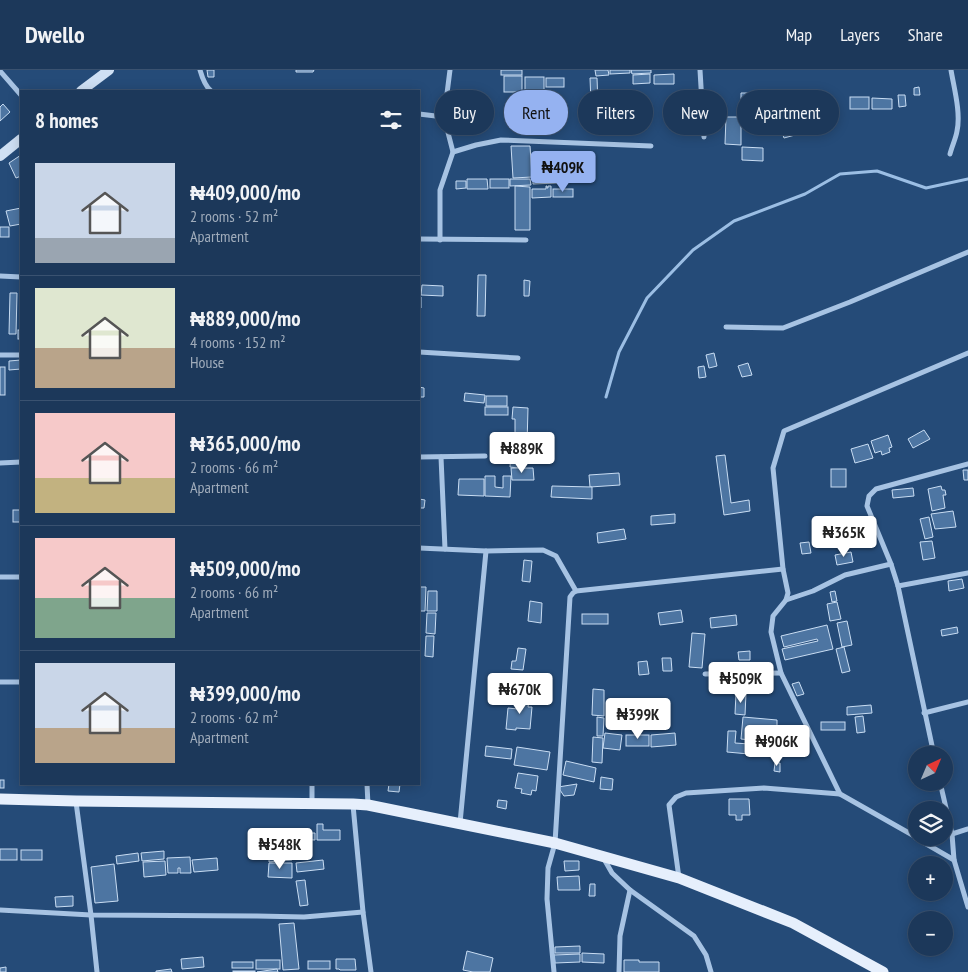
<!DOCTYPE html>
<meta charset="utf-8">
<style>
:root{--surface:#1c385a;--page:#294363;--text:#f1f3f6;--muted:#a0acbb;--line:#3a5270;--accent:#95b2f1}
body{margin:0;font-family:"PT Sans Narrow",sans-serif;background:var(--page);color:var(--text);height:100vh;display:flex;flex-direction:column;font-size:19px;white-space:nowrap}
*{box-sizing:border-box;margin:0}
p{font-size:16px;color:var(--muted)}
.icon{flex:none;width:28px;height:28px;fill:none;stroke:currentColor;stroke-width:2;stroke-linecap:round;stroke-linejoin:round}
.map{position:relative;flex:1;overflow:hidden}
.panel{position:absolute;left:20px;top:20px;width:400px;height:695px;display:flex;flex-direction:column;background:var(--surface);border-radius:0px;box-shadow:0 2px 12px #0003,0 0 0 1px var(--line)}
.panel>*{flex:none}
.hud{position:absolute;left:435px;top:20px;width:458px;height:45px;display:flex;gap:10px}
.needle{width:32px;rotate:44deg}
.fabs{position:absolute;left:908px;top:676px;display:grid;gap:10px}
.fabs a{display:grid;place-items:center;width:45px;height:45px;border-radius:50%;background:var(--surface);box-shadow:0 2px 12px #0003,0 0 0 1px var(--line);font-size:25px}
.price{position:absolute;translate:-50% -42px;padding:0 11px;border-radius:5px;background:#fff;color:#222;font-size:16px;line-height:32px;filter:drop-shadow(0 1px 2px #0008)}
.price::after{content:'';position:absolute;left:50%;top:30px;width:15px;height:11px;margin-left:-8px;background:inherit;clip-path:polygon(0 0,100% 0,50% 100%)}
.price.active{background:var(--accent);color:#111}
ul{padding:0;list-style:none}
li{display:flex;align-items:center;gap:15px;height:125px;padding:0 15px}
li+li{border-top:1px solid var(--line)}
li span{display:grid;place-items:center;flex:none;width:140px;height:100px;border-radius:0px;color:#555}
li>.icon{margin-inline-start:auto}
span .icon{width:60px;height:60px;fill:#fffc;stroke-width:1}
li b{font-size:21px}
h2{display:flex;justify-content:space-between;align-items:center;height:60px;padding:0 15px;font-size:21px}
.tag{padding:0 18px;border-radius:22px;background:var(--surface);box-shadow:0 2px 12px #0003,0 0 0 1px var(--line);font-size:18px;line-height:45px}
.tag.active{background:var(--accent);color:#111}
header{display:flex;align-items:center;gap:30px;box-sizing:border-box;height:70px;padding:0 25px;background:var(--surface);border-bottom:1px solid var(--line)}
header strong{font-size:24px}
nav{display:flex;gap:28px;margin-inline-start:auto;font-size:18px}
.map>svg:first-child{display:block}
</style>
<header>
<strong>Dwello</strong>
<nav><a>Map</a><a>Layers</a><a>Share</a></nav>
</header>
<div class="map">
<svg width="968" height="902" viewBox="0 0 968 902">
<rect width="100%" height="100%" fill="#254b78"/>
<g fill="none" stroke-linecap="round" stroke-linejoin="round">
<path stroke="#9bbee4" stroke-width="3" d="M606 327 619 282 647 228 693 180 734 151 805 124 840 104 877 101 926 118 968 109"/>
</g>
<g fill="#4d75a2" stroke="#c9ddf3">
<path d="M207 0H214V7H208Z"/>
<path d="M296 0H314L313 2H296Z"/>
<rect x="501" y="0" width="21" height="5"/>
<path d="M595 0H608L609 5 596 6Z"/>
<path d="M610 0H630V3L610 4Z"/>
<path d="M631 0H651V3L632 4Z"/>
<path d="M650 4V13L633 14V5Z"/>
<path d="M674 4V14H654V5Z"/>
<rect x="504" y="6" width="18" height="16"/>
<rect x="525" y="7" width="19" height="15"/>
<rect x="546" y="8" width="18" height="9"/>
<path d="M590 8H597L598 33H591Z"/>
<path d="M919 17 920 25H914V18Z"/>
<path d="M741 23H760L759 35H745V33H741Z"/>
<path d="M898 25H905L906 36 899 37Z"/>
<rect x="850" y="27" width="19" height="12"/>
<path d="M872 28 892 29V39H872Z"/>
<path d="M3 34 10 42 0 51V37Z"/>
<path d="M786 42 795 65 784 68 776 46Z"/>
<path d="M803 44 808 57 796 62 791 49Z"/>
<path d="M726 47H741V75L725 74Z"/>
<path d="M511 76H530L532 107 513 108Z"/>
<path d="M742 77 763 78V91L742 90Z"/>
<path d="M21 85V106L16 108 9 93Z"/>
<path d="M557 107V113L533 114V108Z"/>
<path d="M467 109H487L488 119H467Z"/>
<rect x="490" y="109" width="19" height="9"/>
<path d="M510 109H530L531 115 510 116Z"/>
<path d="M456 111H466V118L456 119Z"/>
<path d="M515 116 530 117V160H515Z"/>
<path d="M546 116H547V118H548V116H551V127L532 128V119H546Z"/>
<rect x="553" y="119" width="20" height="8"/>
<path d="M21 138V154L10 156 6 141Z"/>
<rect x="0" y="157" width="9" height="10"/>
<path d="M478 205H486L485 246H477Z"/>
<path d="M524 210 530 211 529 226H524Z"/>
<path d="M422 215 443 216V226L421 225Z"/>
<path d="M10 223H17L16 264H9Z"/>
<path d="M419 226 421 227V238H419Z"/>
<rect x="18" y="260" width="3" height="9"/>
<path d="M714 283 717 296 709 298 706 285Z"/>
<path d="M21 290V299L9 300V291Z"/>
<path d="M748 293 752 305 742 307 738 296Z"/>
<path d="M704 296 706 307 699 308 698 297Z"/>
<rect x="0" y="297" width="5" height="28"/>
<path d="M419 317 424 318V327H419Z"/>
<path d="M465 323 485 325 484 333 464 331Z"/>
<rect x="486" y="326" width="21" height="10"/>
<rect x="485" y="337" width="23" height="8"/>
<path d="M513 337 528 338 527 375 515 374V349H512Z"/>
<path d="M924 360 930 369 913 378 908 369Z"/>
<path d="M888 365 892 377 889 378 890 382 882 385 881 381 875 383 871 371Z"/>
<path d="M868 374 873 388 855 393 851 379Z"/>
<path d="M511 382 521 383V389H519L518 398 510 397Z"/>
<path d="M725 385 731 433 749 430 750 441 724 445 716 386Z"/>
<path d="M511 398H533L534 410H512Z"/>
<rect x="831" y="399" width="15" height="18"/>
<path d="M963 400H968V410H964Z"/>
<path d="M619 403 620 415 590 417 589 405Z"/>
<path d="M485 406H495V417L503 418V406H511L510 427 485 426Z"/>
<path d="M459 409H484V426L458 425Z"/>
<path d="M552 416 592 417V429L551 427Z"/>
<path d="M941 416 942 420H945L946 425H943L945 438 932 441 928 419Z"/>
<path d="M913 418 914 426 893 428 892 420Z"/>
<path d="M419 429 425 430 424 438H419Z"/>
<rect x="13" y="440" width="8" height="12"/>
<path d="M953 441 956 457 935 459 931 444Z"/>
<path d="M675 444V453L651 455V446Z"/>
<path d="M929 447 933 467 925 469 920 449Z"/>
<path d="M624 459 626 469 598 473 597 463Z"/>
<path d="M932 471 935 488 923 490 920 472Z"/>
<path d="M809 472 811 483 802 484 800 473Z"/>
<path d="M851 482 853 492 837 495 835 485Z"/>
<path d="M524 490 532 491 530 512 522 511Z"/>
<path d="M962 509 964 518 949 521 948 511Z"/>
<path d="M419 517H426L425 541H419Z"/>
<path d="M428 521H437V541H427Z"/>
<path d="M835 521 837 531 832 532 830 522Z"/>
<path d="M530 531 542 533 541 553 528 551Z"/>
<path d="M837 532 841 549 830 551 827 534Z"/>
<path d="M681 540 683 552 660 555 658 543Z"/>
<path d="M427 543H436L435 564 426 563Z"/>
<rect x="582" y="544" width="26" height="10"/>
<path d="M736 545 737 555 711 558 710 548Z"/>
<path d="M847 551 852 575 842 577 837 553Z"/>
<path d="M827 555 833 579 785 590 782 579 818 571 817 569 784 577 781 566Z"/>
<path d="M957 557 958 563 942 566 941 560Z"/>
<path d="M692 563 705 564 702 598 689 597Z"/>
<path d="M426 566H434L433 587 425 586Z"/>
<path d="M844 577 850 601 842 603 836 579Z"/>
<path d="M518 578 526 579 523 600 511 599 512 591H516Z"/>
<path d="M750 581V590H739L738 582Z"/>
<path d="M662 588H671L672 601H663Z"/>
<path d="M647 591 649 604 639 605 638 592Z"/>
<path d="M799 612 804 624 797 626 792 614Z"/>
<path d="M593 619 604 620V646L592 645Z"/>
<path d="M521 622 530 623 528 637H532L530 659 516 658V660L506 659 508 638 518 639V636H520Z"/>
<path d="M736 623H746L745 645 735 644Z"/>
<path d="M871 635 872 643 847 645V637Z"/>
<path d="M863 646 865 662 857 663 855 647Z"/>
<path d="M597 647 604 648 603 666H597Z"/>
<path d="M743 647 777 650V660L755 658V660L777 662 776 673 741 669Z"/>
<rect x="821" y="652" width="24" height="8"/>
<path d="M728 661H736L735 673 750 674 749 684 727 682Z"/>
<path d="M605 663 622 665 620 680 603 678Z"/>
<path d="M675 663 676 675 651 677V665Z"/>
<path d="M782 663 794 664V673L782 672Z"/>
<rect x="626" y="665" width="23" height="11"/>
<path d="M593 667 603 668 602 693 592 692Z"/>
<path d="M486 676 512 679 511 689 485 686Z"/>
<path d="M517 677 550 682 547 700 514 695Z"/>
<path d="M566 691 596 698 594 712 563 705Z"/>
<path d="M775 693H780V702L774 701Z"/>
<path d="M518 703 538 706 536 721 532 720 531 725 521 723 522 719 515 718Z"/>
<path d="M601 707 613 709 612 720 600 719Z"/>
<rect x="0" y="710" width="4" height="8"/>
<path d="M389 714H400L399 722 388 721Z"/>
<path d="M577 714 574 725 564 726 558 717Z"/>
<path d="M729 729H749L750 745H742V750H736V745H729Z"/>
<path d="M498 730 507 731 506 739 497 737Z"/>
<path d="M317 754H323V760H340V770H317Z"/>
<path d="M296 763H315V770L295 769Z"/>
<rect x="0" y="779" width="17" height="11"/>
<rect x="21" y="780" width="21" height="10"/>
<path d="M164 781V789L142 791 141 783Z"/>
<path d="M292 782V790L269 792V784Z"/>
<path d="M138 783 139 791 117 794 116 786Z"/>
<path d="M190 787 191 803H180V798H178V803H168L167 788Z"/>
<path d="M217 788 218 800 194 802 192 790Z"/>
<path d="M323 790 324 799 297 802 296 793Z"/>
<path d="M165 791 166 805 144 807 143 792Z"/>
<path d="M564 791H579V800L565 801Z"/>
<path d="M269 793H292V808L268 807Z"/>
<path d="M114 794 118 831 95 833 91 797Z"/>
<path d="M579 806 580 820H558L557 807Z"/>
<path d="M305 810 308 835 300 836 296 811Z"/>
<path d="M590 814H595V826H589Z"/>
<path d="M73 826V836L56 837 55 827Z"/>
<path d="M294 853 299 899 283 900 279 854Z"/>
<path d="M580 876V883H555V877Z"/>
<path d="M467 881 493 888 490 902H473L463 900Z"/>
<path d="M582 883 604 884V893L582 892Z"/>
<path d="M580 884V892L555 893 554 885Z"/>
<path d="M203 887 204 897 182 899 181 889Z"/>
<path d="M336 889H355L356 900H340L339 899H336Z"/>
<rect x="256" y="890" width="24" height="9"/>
<path d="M624 890H639V892H659V902H624Z"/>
<rect x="308" y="891" width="22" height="8"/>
<rect x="232" y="892" width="21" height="6"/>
<path d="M6 897V902H0V898Z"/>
<path d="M171 899 172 902H156V901Z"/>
<path d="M277 899 278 902H257Z"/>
<rect x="233" y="901" width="22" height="1"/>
</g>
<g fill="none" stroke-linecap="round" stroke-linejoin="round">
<g stroke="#a7c3e3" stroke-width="5">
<path d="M200 0C202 7 205 16 211 21"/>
<path d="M700 0 704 67"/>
<path d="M0 1 21 25"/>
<path d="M419 44 444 47"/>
<path d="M453 82 476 75 501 70 651 76"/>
<path d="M950 84C952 76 956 68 957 61 961 43 954 18 951 0"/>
<path d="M419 169 526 170"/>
<path d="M440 170V120L453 82 444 47 450 0"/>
<path d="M0 206 21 207"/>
<path d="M726 257 783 258 850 232 968 182"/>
<path d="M419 282 518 288"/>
<path d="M0 285H21"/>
<path d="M419 387 485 386"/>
<path d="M441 387 445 479"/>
<path d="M0 393 21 392"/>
<path d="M419 478 486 481 543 480 556 486 576 521"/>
<path d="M0 507H21"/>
<path d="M898 516 968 503"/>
<path d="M786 530 813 521 845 505 891 494"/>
<path d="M705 604 781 603"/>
<path d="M0 612H21"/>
<path d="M924 643 968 632"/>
<path d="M934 685 898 516 891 494 867 436 869 426 876 419 968 394"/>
<path d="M940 712 952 764 954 790 968 837"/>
<path d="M312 714V733"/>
<path d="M367 714 368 735"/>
<path d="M840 724 781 603 771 562 773 546 786 530 788 523 783 499 773 398 784 361 968 283"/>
<path d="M76 732 91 845 97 902"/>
<path d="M353 735 363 842 371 902"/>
<path d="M460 753 486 481"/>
<path d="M952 764 968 759"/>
<path d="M916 768 954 790"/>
<path d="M604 789 612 803 630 820 694 866 706 885 711 902"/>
<path d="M679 808 669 735 676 727 686 723 764 718 840 724 916 767"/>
<path d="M0 840 91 845 257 846 304 847 363 842"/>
<path d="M554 902 547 829 548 798 555 773 570 527 573 523 576 521 783 499"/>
<path d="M619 902 620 866 630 820"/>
</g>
<g stroke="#cfe0f4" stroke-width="10">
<path d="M81 21 109 0"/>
<path d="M0 86 21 69"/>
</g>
<path stroke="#e6effc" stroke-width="11" d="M0 729 76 731 353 734 368 735 555 773 679 808 793 853 883 902"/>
</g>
</svg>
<div class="fabs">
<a><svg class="needle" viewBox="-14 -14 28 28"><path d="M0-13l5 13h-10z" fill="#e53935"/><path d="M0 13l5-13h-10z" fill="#a0acbb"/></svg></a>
<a><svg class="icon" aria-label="layers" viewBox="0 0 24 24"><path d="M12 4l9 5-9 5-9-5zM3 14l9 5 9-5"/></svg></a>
<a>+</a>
<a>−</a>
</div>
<b class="price active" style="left:563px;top:123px">₦409K</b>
<b class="price" style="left:522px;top:404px">₦889K</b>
<b class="price" style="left:844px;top:488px">₦365K</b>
<b class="price" style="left:741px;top:634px">₦509K</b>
<b class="price" style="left:520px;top:645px">₦670K</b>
<b class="price" style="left:638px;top:670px">₦399K</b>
<b class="price" style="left:777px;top:697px">₦906K</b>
<b class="price" style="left:280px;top:800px">₦548K</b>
<div class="hud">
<a class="tag">Buy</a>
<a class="tag active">Rent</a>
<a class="tag">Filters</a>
<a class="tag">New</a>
<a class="tag">Apartment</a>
</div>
<section class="panel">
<h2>8 homes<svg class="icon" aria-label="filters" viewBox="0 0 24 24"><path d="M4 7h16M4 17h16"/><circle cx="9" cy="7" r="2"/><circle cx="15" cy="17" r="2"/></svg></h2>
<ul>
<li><span style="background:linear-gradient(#c9d6e8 75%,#9aa5b1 0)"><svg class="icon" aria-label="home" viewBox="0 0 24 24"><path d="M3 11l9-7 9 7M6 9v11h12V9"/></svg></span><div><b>₦409,000/mo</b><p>2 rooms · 52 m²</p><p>Apartment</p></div></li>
<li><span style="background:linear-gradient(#dfe7d0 60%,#b9a48a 0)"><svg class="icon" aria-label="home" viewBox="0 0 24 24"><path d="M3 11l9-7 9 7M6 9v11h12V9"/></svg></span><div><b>₦889,000/mo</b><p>4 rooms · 152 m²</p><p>House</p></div></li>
<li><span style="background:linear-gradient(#f6c9c9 65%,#c2b280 0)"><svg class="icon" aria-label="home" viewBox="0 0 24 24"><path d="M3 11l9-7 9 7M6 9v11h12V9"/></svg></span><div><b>₦365,000/mo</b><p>2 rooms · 66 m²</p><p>Apartment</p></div></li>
<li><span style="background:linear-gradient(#f6c9c9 60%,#7fa58c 0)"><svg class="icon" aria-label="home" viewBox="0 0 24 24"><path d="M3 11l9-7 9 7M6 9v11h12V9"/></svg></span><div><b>₦509,000/mo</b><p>2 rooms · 66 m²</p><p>Apartment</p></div></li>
<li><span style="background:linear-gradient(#c9d6e8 65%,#b9a48a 0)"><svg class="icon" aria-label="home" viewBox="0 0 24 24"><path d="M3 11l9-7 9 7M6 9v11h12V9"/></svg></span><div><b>₦399,000/mo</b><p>2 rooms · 62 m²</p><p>Apartment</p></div></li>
</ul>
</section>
</div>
